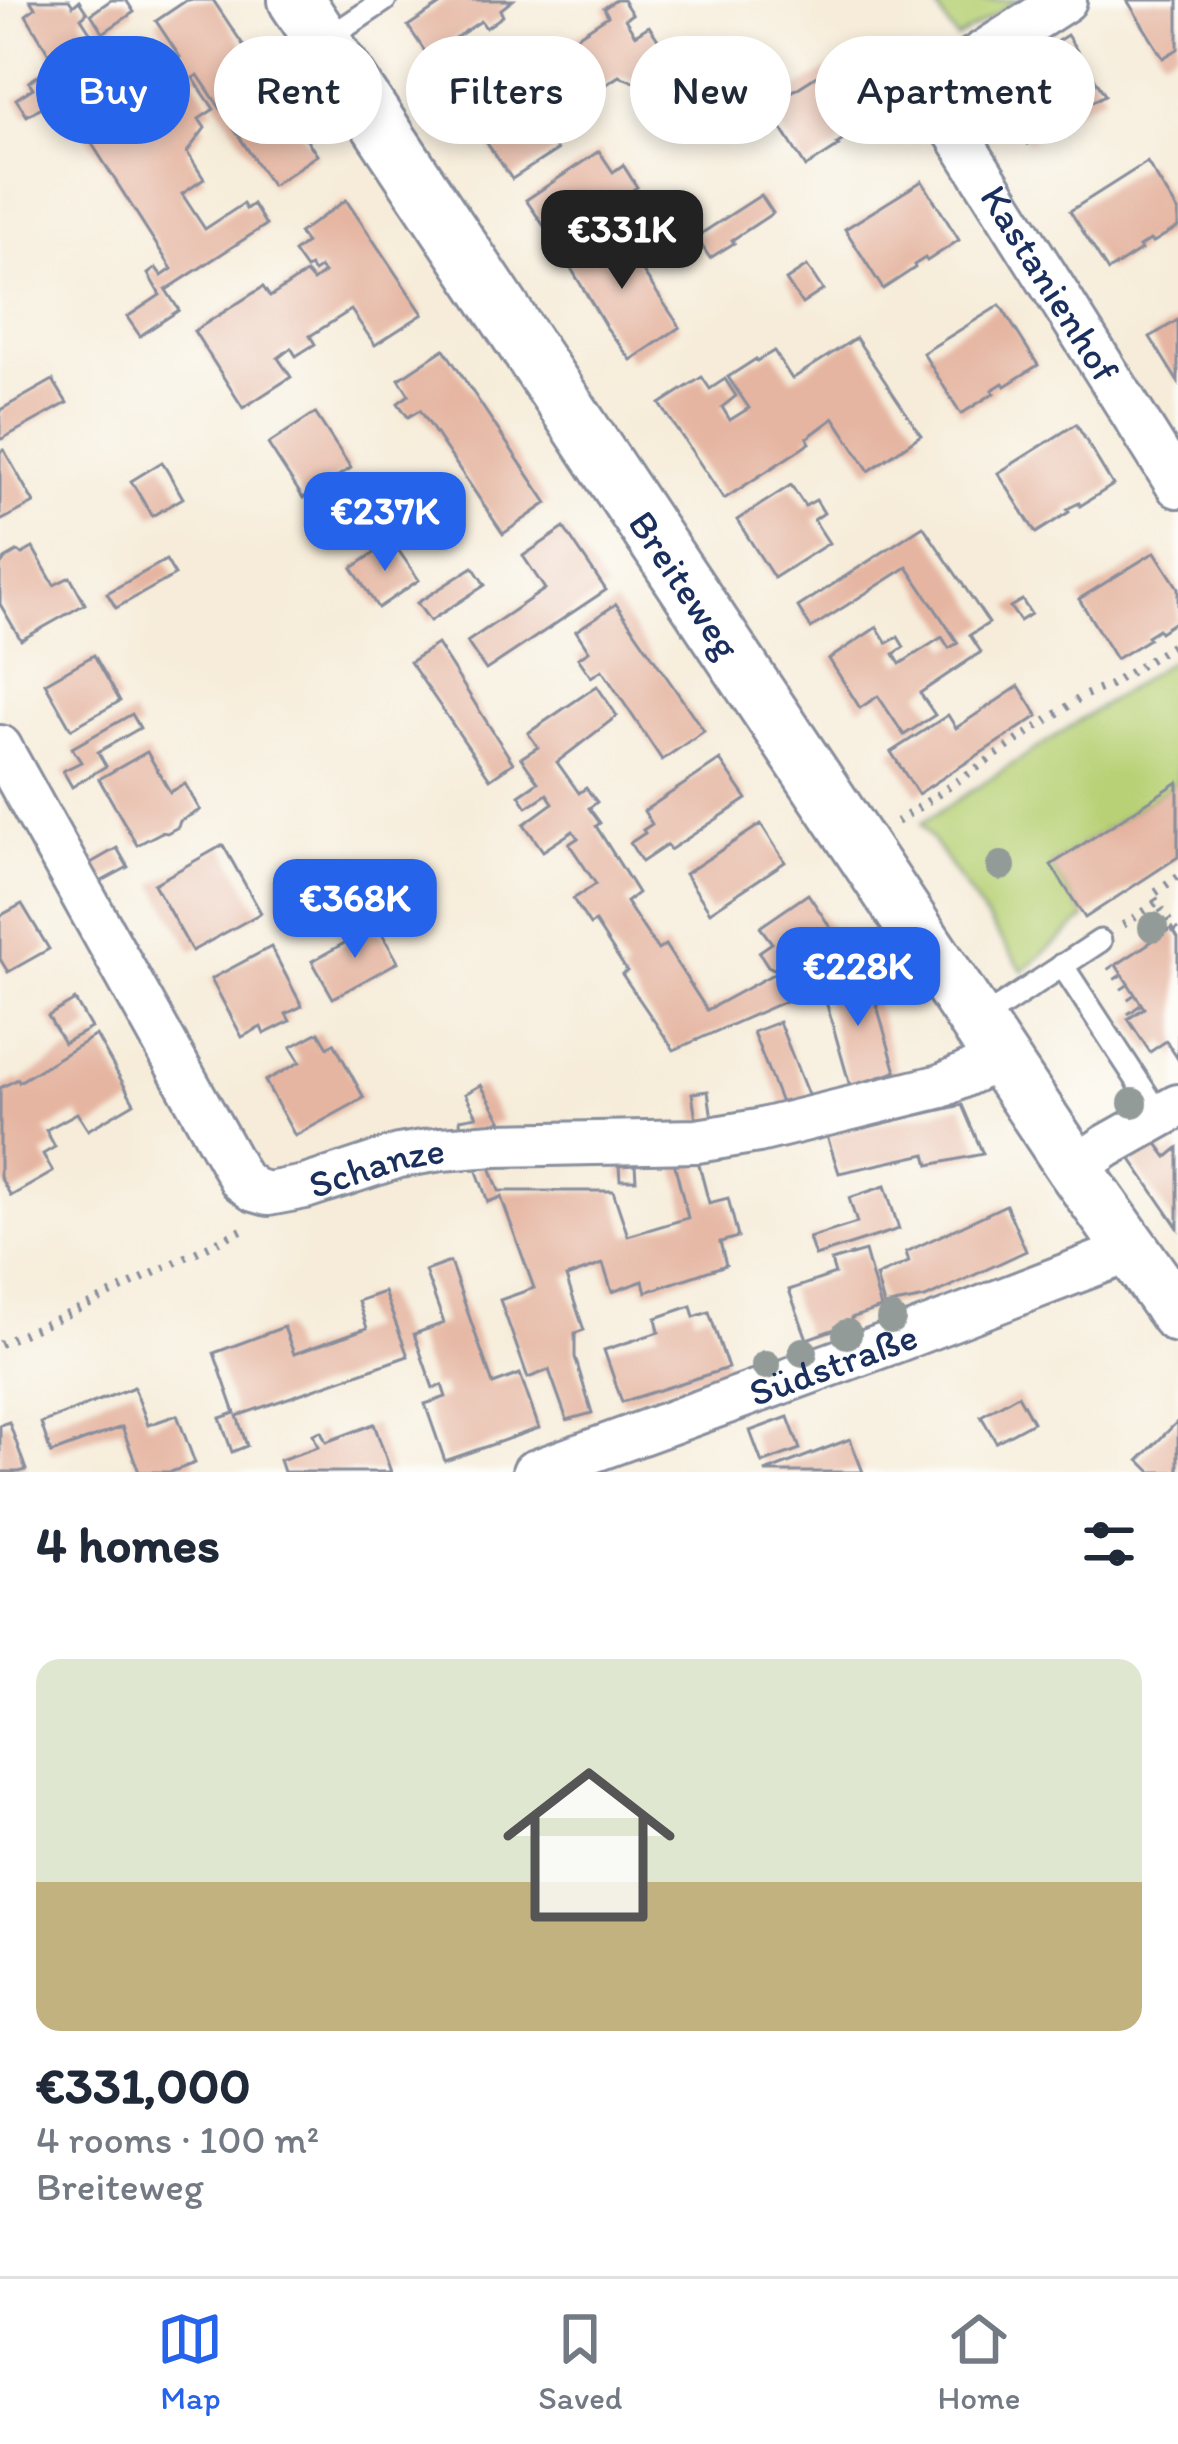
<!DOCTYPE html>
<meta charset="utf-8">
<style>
:root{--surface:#fff;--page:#f2f2f3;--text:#1f2937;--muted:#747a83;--line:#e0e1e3;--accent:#2563eb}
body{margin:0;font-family:Itim,sans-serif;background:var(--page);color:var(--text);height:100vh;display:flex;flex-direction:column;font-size:45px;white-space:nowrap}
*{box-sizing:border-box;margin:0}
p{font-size:39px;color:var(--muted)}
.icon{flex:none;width:66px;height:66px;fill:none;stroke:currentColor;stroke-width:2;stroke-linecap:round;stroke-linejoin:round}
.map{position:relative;height:1472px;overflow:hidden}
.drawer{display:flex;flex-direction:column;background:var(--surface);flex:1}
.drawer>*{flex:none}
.banner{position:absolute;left:36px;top:36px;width:1107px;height:108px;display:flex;gap:24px}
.price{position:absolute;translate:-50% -102px;padding:0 27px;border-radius:24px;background:var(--accent);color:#fff;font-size:39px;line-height:78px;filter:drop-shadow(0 3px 6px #0008)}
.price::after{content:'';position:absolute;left:50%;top:72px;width:36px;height:27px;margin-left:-18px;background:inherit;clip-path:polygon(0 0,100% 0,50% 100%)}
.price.current{background:#222;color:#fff}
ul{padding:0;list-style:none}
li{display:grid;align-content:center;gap:24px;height:636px;padding:0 36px}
li span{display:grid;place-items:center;height:372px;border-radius:24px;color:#555}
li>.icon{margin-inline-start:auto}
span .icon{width:216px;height:216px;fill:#fffc;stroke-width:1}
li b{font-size:51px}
h2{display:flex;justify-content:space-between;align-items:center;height:144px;padding:0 36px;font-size:51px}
.chip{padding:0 42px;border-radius:54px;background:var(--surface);box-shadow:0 6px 18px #0003;font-size:42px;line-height:108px}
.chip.current{background:var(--accent);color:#fff}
.tab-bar{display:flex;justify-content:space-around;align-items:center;height:168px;border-top:3px solid var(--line);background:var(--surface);font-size:33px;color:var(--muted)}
.tab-bar a{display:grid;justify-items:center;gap:6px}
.tab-bar .current{color:var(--accent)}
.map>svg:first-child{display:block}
</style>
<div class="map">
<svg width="1178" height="1472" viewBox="0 0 1178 1472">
<rect width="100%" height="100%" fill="#fdfcf7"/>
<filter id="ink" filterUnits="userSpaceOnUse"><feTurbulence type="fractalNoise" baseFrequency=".00833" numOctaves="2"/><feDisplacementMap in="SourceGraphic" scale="24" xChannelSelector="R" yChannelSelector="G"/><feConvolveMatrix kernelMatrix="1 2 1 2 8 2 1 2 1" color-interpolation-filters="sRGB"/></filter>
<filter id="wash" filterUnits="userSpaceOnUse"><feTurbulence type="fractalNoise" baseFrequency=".004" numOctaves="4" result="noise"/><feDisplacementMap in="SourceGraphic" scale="48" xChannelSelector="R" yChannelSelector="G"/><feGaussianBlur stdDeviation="2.7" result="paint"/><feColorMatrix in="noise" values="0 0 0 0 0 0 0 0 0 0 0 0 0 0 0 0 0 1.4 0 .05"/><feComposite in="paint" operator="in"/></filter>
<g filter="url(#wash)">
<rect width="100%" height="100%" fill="#f6ecd9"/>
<g fill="#b8d176" stroke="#6a806a" stroke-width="3">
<path d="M932 0H1018L957 39Z"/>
<path d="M1178 656V782L1051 865 1085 918 1023 971 921 824Z"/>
</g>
<g id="blocks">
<g fill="#e5b5a1">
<path d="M30 0H69L73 6 79 1 87 13 81 18 94 38 70 54 87 79 27 116 16 99 33 88 29 82 55 64 26 15 35 8Z"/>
<path d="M111 0H126L134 12 103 33 91 14Z"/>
<path d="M187 0H213L317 155 272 186 198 75 193 78 214 109 199 119 205 128 187 152 204 179 182 194 205 229 243 204 246 209 253 204 266 225 166 290 179 310 140 336 127 317 160 295 148 274 156 268 162 276 172 269 71 111 119 80 139 72 166 67 180 57 156 21Z"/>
<path d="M447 0H513L500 10 503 16 486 28 481 21 428 56 408 26Z"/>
<path d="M616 0H623L632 14 625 19 635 35 649 26 704 110 670 133 635 82 619 76 541 127 557 150 512 179 447 86 501 50 518 76 528 70 536 81 525 89 534 103 559 86 542 59 608 16 604 8Z"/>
<path d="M1127 0H1178V49L1163 58Z"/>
<path d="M1067 35 1105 95 1059 120 1060 123 1028 144 990 84Z"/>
<path d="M845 58 883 119 850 139 848 137 837 144 839 146 806 167 768 107Z"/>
<path d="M599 151 613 172 623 165 637 187 615 203 613 199 553 239 526 200Z"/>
<path d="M1147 162 1178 211V227L1152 243 1150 240 1139 247 1141 250 1108 271 1070 211Z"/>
<path d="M922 181 959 240 927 261 925 258 914 265 915 268 883 289 845 229Z"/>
<path d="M761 195 773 213 732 240 734 243 710 258 696 237Z"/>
<path d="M346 200 423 314 375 345 351 310 310 336 315 344 296 356 291 348 278 358 291 377 243 408 194 331 263 287 270 297 306 273 313 281 324 273 320 268 314 272 310 267 306 269 294 252 306 243 299 233Z"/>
<path d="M612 226 620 239 632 231 644 250 633 257 680 327 631 360 606 327 565 258Z"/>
<path d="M807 266 823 290 802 304 786 280Z"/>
<path d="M1000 305 1038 365 1005 386 1003 383 992 390 994 393 961 414 923 353Z"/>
<path d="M1178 320V382L1150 337Z"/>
<path d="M856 338 921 435 869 471 834 418 807 438 810 443 724 499 660 404 702 377 710 389 725 379 736 396 722 407 730 420 749 408 728 377 756 359 757 361 774 351 792 379Z"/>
<path d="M444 349 547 503 503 534 420 410 408 417 398 403 409 395 399 379Z"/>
<path d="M53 380 67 403 0 440V410Z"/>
<path d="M315 413 351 468 303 498 268 444Z"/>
<path d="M1076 424 1113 485 1080 506 1079 503 1067 509 1069 512 1036 533 998 473Z"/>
<path d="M4 450 34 503 0 521V452Z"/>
<path d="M162 462 183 498 152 516 131 481Z"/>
<path d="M791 485 805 506 816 500 824 513 814 520 829 543 774 578 737 520Z"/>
<path d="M378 500 388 518 365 533 354 515Z"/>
<path d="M923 526 989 623 970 635 981 652 920 693 935 715 904 735 878 696 860 708 829 659 877 627 887 643 898 637 904 647 894 654 900 664 942 637 949 648 958 643 907 567 811 628 798 607Z"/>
<path d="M564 528 606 590 486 670 467 642 545 589 523 556Z"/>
<path d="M392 541 419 580 378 608 352 568Z"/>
<path d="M33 548 54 585 70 577 85 604 21 640 0 604V566L5 559 17 552 22 554Z"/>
<path d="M1155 552 1178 588V620L1160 632 1158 629 1147 636 1149 639 1116 659 1079 599Z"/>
<path d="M166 560 175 575 116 608 107 593Z"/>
<path d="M473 567 485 585 430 621 417 603Z"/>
<path d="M1022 600 1031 614 1020 621 1010 607Z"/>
<path d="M616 604 704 731 662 760 602 670 591 677 578 658 589 651 576 631Z"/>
<path d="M437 644 513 763 490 779 410 662Z"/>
<path d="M94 655 120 701 71 729 45 683Z"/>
<path d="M597 686 617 716 557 762 579 793 586 788 597 802 589 808 600 823 596 826 638 893 626 902 658 950 665 945 707 1010 775 973 790 999 674 1050 622 974 627 971 595 922 590 925 573 899 596 884 569 844 578 838 573 831 543 851 524 824 553 803 547 794 527 807 519 795 538 782 521 758 538 747 528 733Z"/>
<path d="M1019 686 1038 716 918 794 891 752 948 715 956 728Z"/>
<path d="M132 714 140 728 98 752 106 766 72 787 63 771 81 762 72 748Z"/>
<path d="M147 752 170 792 185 784 200 810 180 821 178 827 167 833 162 832 137 845 99 779Z"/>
<path d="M720 760 747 799 670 850 667 845 642 862 630 843 645 833 643 830 652 824 644 811Z"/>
<path d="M1178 782V857L1085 918 1051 865Z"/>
<path d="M761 824 785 862 710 912 685 874Z"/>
<path d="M223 845 261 913 192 951 154 884Z"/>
<path d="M117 848 128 867 100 882 89 864Z"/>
<path d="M808 894 857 967 804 990 785 962 774 969 768 966 759 952 772 943 760 927Z"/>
<path d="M22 904 49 949 8 972 0 959V916Z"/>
<path d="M377 925 398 962 333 998 312 961Z"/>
<path d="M1172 928 1178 938V1059L1166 1041 1150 1052 1128 1019 1144 1008 1116 965Z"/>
<path d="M271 947 302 1006 286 1014 290 1021 264 1034 261 1027 242 1037 211 979Z"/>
<path d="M857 970 868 993 873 992 896 1072 850 1086 827 1005 818 987Z"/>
<path d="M75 1000 91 1028 64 1043 48 1016Z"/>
<path d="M779 1022 810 1100 783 1108 753 1032Z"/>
<path d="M319 1032 328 1047 334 1043 364 1098 295 1136 265 1081 300 1062 291 1047Z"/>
<path d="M96 1035 134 1103 88 1130 77 1113 46 1130 55 1147 43 1154 53 1172 11 1196 0 1177V1088L18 1079 19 1082Z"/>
<path d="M481 1085 501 1120 483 1130 461 1132 460 1119 477 1116 465 1094Z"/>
<path d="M708 1091 712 1119 696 1121 692 1093Z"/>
<path d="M962 1105 983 1154 929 1165 926 1154 839 1173 827 1136Z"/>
<path d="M1152 1137 1167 1157 1178 1148V1228L1128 1155Z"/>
<path d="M698 1161 709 1203 728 1198 738 1237 720 1242 726 1265 646 1292 643 1281 612 1292 603 1264 566 1277 584 1330 575 1333V1357L592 1413 567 1420 549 1370 528 1378 500 1300 534 1288 501 1197 488 1202 475 1166 490 1167 499 1191H613L628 1236 688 1218 674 1162Z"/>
<path d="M635 1165 636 1180H620L619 1166Z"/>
<path d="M885 1186 899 1229 815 1256 809 1238 857 1223 849 1198Z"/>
<path d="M1006 1205 1026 1251 925 1298 884 1306 876 1276 909 1262 906 1252Z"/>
<path d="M865 1251 881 1308 851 1318 852 1323 807 1339 789 1290 835 1274 831 1261Z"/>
<path d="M450 1262 493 1384 520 1374 539 1428 445 1461 425 1404 446 1397 442 1385 433 1388 414 1334 444 1323 425 1271Z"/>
<path d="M384 1292 408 1356 237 1416 247 1446 232 1452 220 1418 235 1413 214 1353 284 1327 294 1354 367 1328 358 1301Z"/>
<path d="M691 1306 694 1317 709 1312 728 1368 622 1402 604 1350 659 1332 656 1318Z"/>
<path d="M134 1387 148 1425 177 1415 195 1463 171 1472H139L122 1427 51 1453 41 1423Z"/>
<path d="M1018 1395 1033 1422 996 1442 981 1416Z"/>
<path d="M788 1417 800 1449 762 1463 750 1431Z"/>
<path d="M1178 1421V1472H1151L1139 1460Z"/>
<path d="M9 1422 26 1470 19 1472H0V1425Z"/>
<path d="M374 1424 391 1472H284L280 1460 318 1447 313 1434 321 1431 326 1442Z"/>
<path d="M850 1439 863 1472H765Z"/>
</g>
</g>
</g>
<g filter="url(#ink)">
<use href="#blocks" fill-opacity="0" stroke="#888e9c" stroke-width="3"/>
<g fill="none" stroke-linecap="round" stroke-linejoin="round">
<g stroke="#888e9c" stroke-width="27">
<g id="service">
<path d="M324 41 385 0"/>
<path d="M1062 965 1160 1115"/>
<path d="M977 1022 1100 941"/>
</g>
</g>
<g stroke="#888e9c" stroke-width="48">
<g id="minor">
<path id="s1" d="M1065 0 953 72 940 88 939 106 1178 486"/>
<path id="s2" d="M0 747 241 1180 254 1190 268 1194 305 1187 399 1156 441 1149 494 1145 697 1141 758 1131 941 1086 1001 1058"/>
<path d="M1074 1168 1107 1146 1178 1106"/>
<path id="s3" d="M534 1472 893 1342 1132 1250"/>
</g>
</g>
<g stroke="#888e9c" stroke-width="60">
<g id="tertiary">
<path id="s4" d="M296 0 1074 1168 1178 1315"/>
</g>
</g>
<g stroke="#888e9c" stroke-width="8" stroke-dasharray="3 9" stroke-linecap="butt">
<path d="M897 822 1083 696 1110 685 1178 642"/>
<path d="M1178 877 1152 895 1178 935"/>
<path d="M1123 925 1157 903"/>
<path d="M1110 966 1139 1009 1132 1013 1130 1010"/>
<path d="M0 1344 90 1304 248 1227"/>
</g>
<use href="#service" stroke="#fff" stroke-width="21"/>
<use href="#minor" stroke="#fff" stroke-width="42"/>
<use href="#tertiary" stroke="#fff" stroke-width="54"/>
</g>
<g fill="#939b99">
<circle cx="1001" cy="866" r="15"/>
<circle cx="1153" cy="927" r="15"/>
<circle cx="1133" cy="1103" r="15"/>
<circle cx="891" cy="1319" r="15"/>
<circle cx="847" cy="1334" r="15"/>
<circle cx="803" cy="1352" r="15"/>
<circle cx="766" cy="1365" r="15"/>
</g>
</g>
<g text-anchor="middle" stroke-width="9" stroke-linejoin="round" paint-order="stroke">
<g font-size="39" fill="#1b2f5e" stroke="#fdfcf7">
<text dy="14" stroke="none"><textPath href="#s1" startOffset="381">Kastanienhof</textPath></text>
<text dy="14" stroke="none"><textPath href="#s4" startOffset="702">Breiteweg</textPath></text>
<text dy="14" stroke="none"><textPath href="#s2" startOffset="639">Schanze</textPath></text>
<text dy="14" stroke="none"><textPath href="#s3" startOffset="318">Südstraße</textPath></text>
</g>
</g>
</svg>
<b class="price current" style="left:622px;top:292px">€331K</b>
<b class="price" style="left:385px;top:574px">€237K</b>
<b class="price" style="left:355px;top:961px">€368K</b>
<b class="price" style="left:858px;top:1029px">€228K</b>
<div class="banner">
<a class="chip current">Buy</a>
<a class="chip">Rent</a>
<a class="chip">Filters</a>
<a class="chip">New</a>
<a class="chip">Apartment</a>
</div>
</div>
<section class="drawer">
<h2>4 homes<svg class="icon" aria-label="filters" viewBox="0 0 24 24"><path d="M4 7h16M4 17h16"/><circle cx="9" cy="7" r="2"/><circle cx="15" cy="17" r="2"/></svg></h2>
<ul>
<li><span style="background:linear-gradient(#dfe7d0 60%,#c2b280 0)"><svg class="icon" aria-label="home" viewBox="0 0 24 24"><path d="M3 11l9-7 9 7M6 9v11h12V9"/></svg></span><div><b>€331,000</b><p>4 rooms · 100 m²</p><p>Breiteweg</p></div></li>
</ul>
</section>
<nav class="tab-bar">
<a class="current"><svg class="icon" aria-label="map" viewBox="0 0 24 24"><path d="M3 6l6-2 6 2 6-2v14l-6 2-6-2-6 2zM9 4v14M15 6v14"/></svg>Map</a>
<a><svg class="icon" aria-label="saved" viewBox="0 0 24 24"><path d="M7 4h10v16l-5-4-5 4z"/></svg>Saved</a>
<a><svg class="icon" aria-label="home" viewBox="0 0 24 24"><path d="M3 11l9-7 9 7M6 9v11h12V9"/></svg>Home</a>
</nav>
